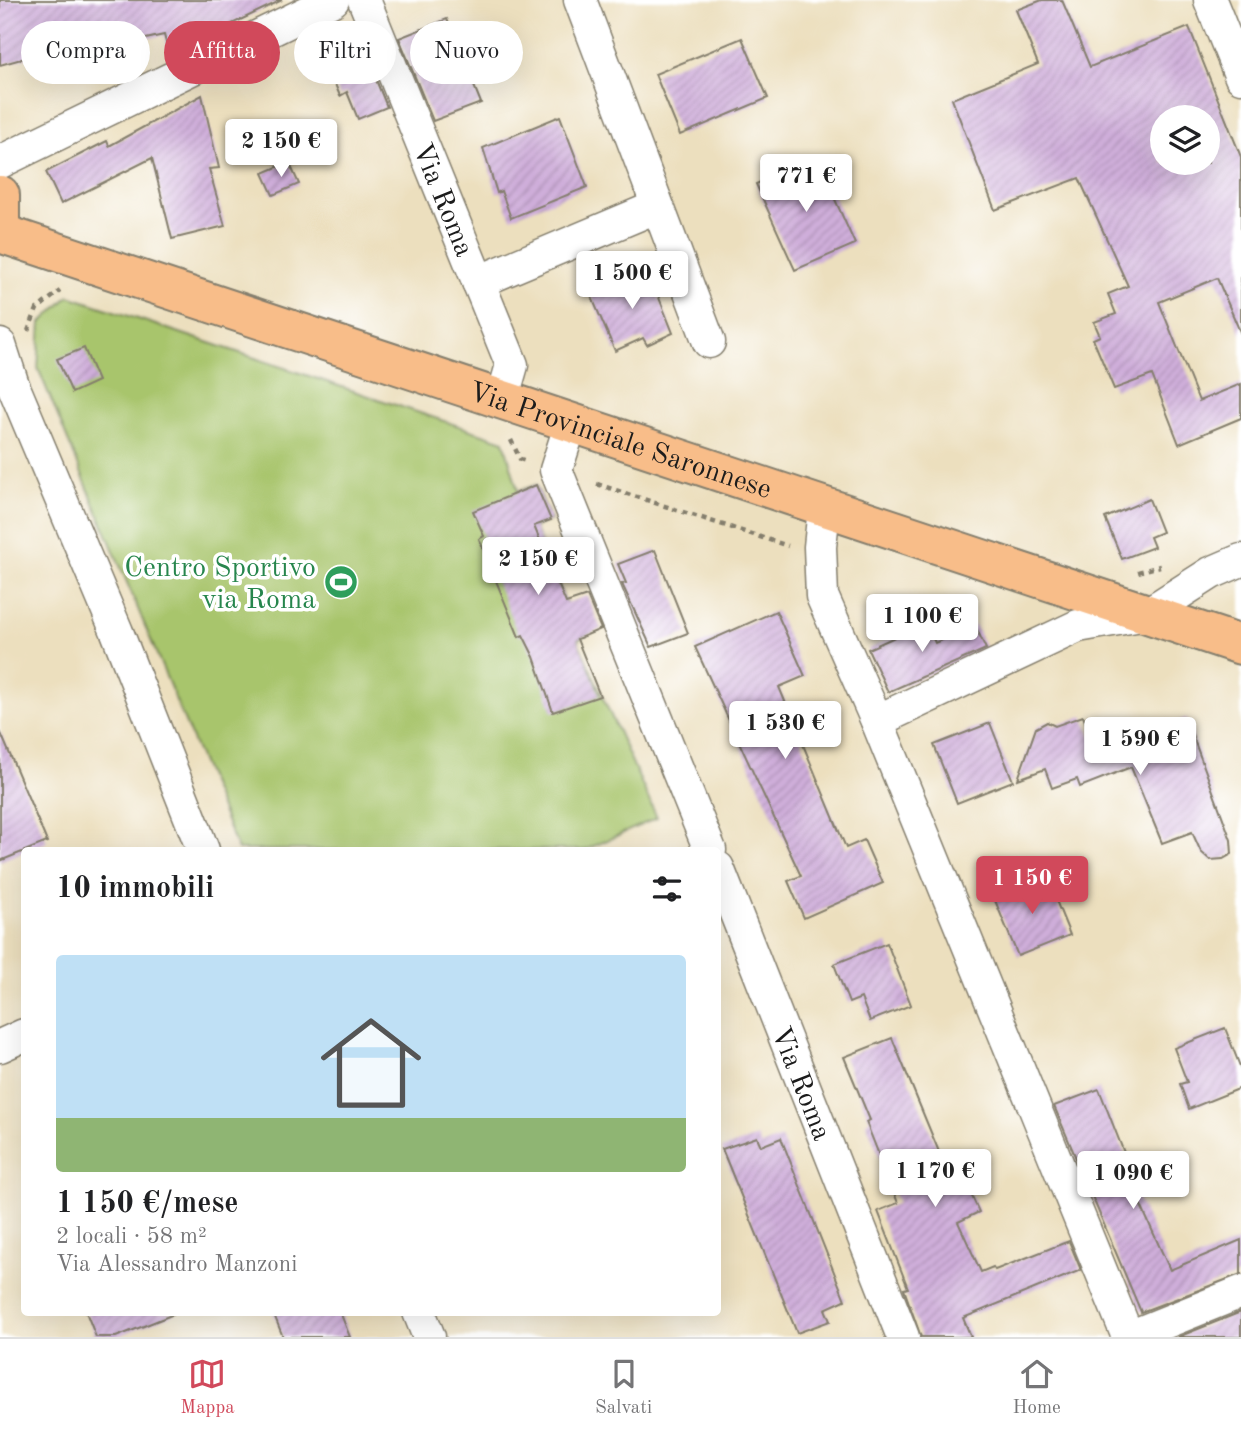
<!DOCTYPE html>
<html lang="it">
<meta charset="utf-8">
<style>
:root{--surface:#fff;--page:#f2f2f2;--text:#202124;--muted:#757577;--line:#e0e0e0;--accent:#d1495b}
body{margin:0;font-family:"Old Standard TT",serif;background:var(--page);color:var(--text);height:100vh;display:flex;flex-direction:column;font-size:26px;white-space:nowrap}
*{box-sizing:border-box;margin:0}
p{font-size:23px;color:var(--muted)}
.icon{flex:none;width:38px;height:38px;fill:none;stroke:currentColor;stroke-width:2;stroke-linecap:round;stroke-linejoin:round}
.map{position:relative;flex:1;overflow:hidden}
.details{position:absolute;left:21px;top:847px;width:700px;height:469px;display:flex;flex-direction:column;background:var(--surface);border-radius:7px;box-shadow:0 7px 28px #0002}
.details>*{flex:none}
.guide{position:absolute;left:21px;top:21px;width:700px;height:63px;display:flex;gap:14px}
.buttons{position:absolute;left:1150px;top:105px;display:grid;gap:14px}
.buttons a{display:grid;place-items:center;width:70px;height:70px;border-radius:50%;background:var(--surface);box-shadow:0 7px 28px #0002;font-size:35px}
.price{position:absolute;translate:-50% -60px;padding:0 16px;border-radius:7px;background:#fff;color:#222;font-size:23px;line-height:46px;filter:drop-shadow(0 2px 4px #0008)}
.price::after{content:'';position:absolute;left:50%;top:42px;width:21px;height:16px;margin-left:-10px;background:inherit;clip-path:polygon(0 0,100% 0,50% 100%)}
.price.current{background:var(--accent);color:#fff}
ul{padding:0;list-style:none}
li{display:grid;align-content:center;gap:14px;height:371px;padding:0 35px}
li+li{border-top:2px solid var(--line)}
li span{display:grid;place-items:center;height:217px;border-radius:7px;color:#555}
li>.icon{margin-inline-start:auto}
span .icon{width:126px;height:126px;fill:#fffc;stroke-width:1}
li b{font-size:30px}
h2{display:flex;justify-content:space-between;align-items:center;height:84px;padding:0 35px;font-size:30px}
.chip{padding:0 24px;border-radius:32px;background:var(--surface);box-shadow:0 7px 28px #0002;font-size:24px;line-height:63px}
.chip.current{background:var(--accent);color:#fff}
.tabs{display:flex;justify-content:space-around;align-items:center;height:98px;border-top:2px solid var(--line);background:var(--surface);font-size:19px;color:var(--muted)}
.tabs a{display:grid;justify-items:center;gap:4px}
.tabs .current{color:var(--accent)}
.map>svg:first-child{display:block}
</style>
<div class="map">
<svg width="1241" height="1337" viewBox="0 0 1241 1337">
<defs>
<pattern id="building-hatch" width="6" height="6" patternUnits="userSpaceOnUse" patternTransform="scale(1.75)"><rect width="6" height="6" fill="#cfaeda"/><path d="M-1 1l2-2M0 6l6-6M5 7l2-2" fill="none" stroke="#b195ba"/></pattern>
</defs>
<rect width="100%" height="100%" fill="#fff"/>
<filter id="ink" filterUnits="userSpaceOnUse"><feTurbulence type="fractalNoise" baseFrequency=".0143" numOctaves="2"/><feDisplacementMap in="SourceGraphic" scale="14" xChannelSelector="R" yChannelSelector="G"/><feConvolveMatrix kernelMatrix="1 2 1 2 8 2 1 2 1" color-interpolation-filters="sRGB"/></filter>
<filter id="wash" filterUnits="userSpaceOnUse"><feTurbulence type="fractalNoise" baseFrequency=".00686" numOctaves="4" result="noise"/><feDisplacementMap in="SourceGraphic" scale="28" xChannelSelector="R" yChannelSelector="G"/><feGaussianBlur stdDeviation="1.57" result="paint"/><feColorMatrix in="noise" values="0 0 0 0 0 0 0 0 0 0 0 0 0 0 0 0 0 1.4 0 .05"/><feComposite in="paint" operator="in"/></filter>
<g filter="url(#wash)">
<rect width="100%" height="100%" fill="#ecdfbe"/>
<path fill="#a8c56c" stroke="#627044" stroke-width="2" d="M69 296 504 441 518 491 536 485 551 520 534 527 566 603 594 631 577 640 657 818 585 850H238L38 368 41 323Z"/>
<g id="blocks">
<g fill="url(#building-hatch)" fill-rule="evenodd">
<path d="M0 0H282L169 54 164 35 100 49 97 38 0 65Z"/>
<path d="M1042 0H1062L1090 67 1189 27 1241 157V334L1217 278 1159 302 1199 401 1241 384V418L1179 444 1152 375 1114 389 1093 339 1100 336 1094 322 1116 314 1108 294 1128 286 1079 178 995 210 952 99 1038 64 1016 10ZM1162 117H1208V163H1162Z"/>
<path d="M447 19 481 103 433 121 399 38Z"/>
<path d="M353 23 387 107 358 119 347 92 340 96 324 58 330 55 322 36Z"/>
<path d="M742 38 768 98 680 135 655 74Z"/>
<path d="M202 95 219 168 209 169 225 226 172 239 152 158 61 204 46 172 107 141 109 146Z"/>
<path d="M560 116 587 187 511 218 501 191 497 193 483 148Z"/>
<path d="M816 157 855 244 795 270 756 184Z"/>
<path d="M289 162 299 184 273 195 263 173Z"/>
<path d="M648 270 673 333 647 345 643 338 615 351 590 293Z"/>
<path d="M84 348 98 381 72 393 57 359Z"/>
<path d="M536 485 551 520 534 526 566 603 587 596 601 629 577 639 600 696 553 712 534 657 523 635 519 637 479 539 484 536 473 511Z"/>
<path d="M1149 499 1162 532 1150 537 1154 547 1122 559 1105 518Z"/>
<path d="M655 550 688 633 651 647 622 584 626 583 618 564Z"/>
<path d="M776 611 805 676 779 687 846 848 864 840 883 883 804 918 788 881 801 876 695 647Z"/>
<path d="M926 623 935 643 975 625 986 649 888 692 868 649Z"/>
<path d="M1083 716 1098 753 1186 718 1231 840 1232 854 1223 859 1210 860 1201 852 1192 832 1162 843 1131 767 1080 787 1077 779 1052 788 1045 769 1018 779 1036 728 1047 722 1055 726Z"/>
<path d="M990 723 1013 781 957 803 934 745Z"/>
<path d="M0 731 47 842 0 861Z"/>
<path d="M1046 876 1070 935 1018 956 994 898Z"/>
<path d="M887 943 911 1005 870 1021 861 998 849 1003 834 964Z"/>
<path d="M1225 1028 1241 1069V1088L1189 1109 1180 1084 1187 1082 1174 1048Z"/>
<path d="M892 1038 951 1181 963 1176 979 1212 958 1222 981 1272 993 1267 995 1270 1069 1241 1081 1270 963 1318 971 1337H921L904 1289 908 1288 878 1211 898 1203 866 1122 870 1120 844 1057Z"/>
<path d="M1099 1089 1130 1168 1125 1170 1170 1270 1241 1240V1274L1141 1312 1054 1106Z"/>
<path d="M757 1137 761 1146 781 1138 845 1300 825 1309 830 1321 797 1333 722 1149Z"/>
<path d="M86 1312H174V1314L116 1337H96Z"/>
<path d="M273 1312H340L350 1337H283Z"/>
<path d="M1241 1312V1337H1178Z"/>
</g>
</g>
</g>
<g filter="url(#ink)">
<use href="#blocks" fill-opacity="0" stroke="#847e6d" stroke-width="2"/>
<g fill="none" stroke-linecap="round" stroke-linejoin="round">
<g stroke="#847e6d" stroke-width="35">
<g id="minor">
<path id="s1" d="M364 0 512 365 502 400"/>
<path d="M580 0 709 342"/>
<path d="M1210 0 1241 77"/>
<path d="M0 162 333 0"/>
<path d="M478 282 656 207"/>
<path d="M0 345 13 385 117 632 203 850"/>
<path d="M571 423 556 470 710 850"/>
<path d="M824 508 820 547 822 596 877 721 1128 1337"/>
<path d="M877 721 1078 626 1147 614 1211 573 1241 560"/>
<path id="s2" d="M718 868 903 1337"/>
<path d="M0 1046 24 1035"/>
<path d="M419 1312 429 1337"/>
<path d="M1129 1337 1241 1292"/>
</g>
</g>
<g stroke="#847e6d" stroke-width="42">
<g id="primary">
<path d="M0 195V230"/>
<path id="s3" d="M0 233 1241 645"/>
</g>
</g>
<g stroke="#847e6d" stroke-width="4.5" stroke-dasharray="5 5" stroke-linecap="butt">
<path d="M28 331 37 309 60 291"/>
<path d="M511 440 520 459 526 461"/>
<path d="M597 484 788 546"/>
<path d="M1138 572 1160 566"/>
</g>
<use href="#minor" stroke="#fff" stroke-width="32"/>
<use href="#primary" stroke="#f8bd89" stroke-width="38"/>
</g>
</g>
<defs>
<g id="stadium-disc" transform="scale(1.75)"><circle r="9.5" fill="#2e9e5b" stroke="#fff"/><path d="M0-5a6.5 5 0 1 0 0 10a6.5 5 0 1 0 0-10ZM-3.5-1.8h7v3.6h-7Z" fill="#fff"/></g>
</defs>
<g fill-rule="evenodd">
<use href="#stadium-disc" x="341" y="582"/>
</g>
<g text-anchor="middle" stroke-width="7" stroke-linejoin="round" paint-order="stroke">
<g font-size="28" fill="#1c1c1c" stroke="#fff">
<text dy="10" stroke="none"><textPath href="#s1" startOffset="215">Via Roma</textPath></text>
<text dy="10" stroke="none"><textPath href="#s3" startOffset="654">Via Provinciale Saronnese</textPath></text>
<text dy="10" stroke="none"><textPath href="#s2" startOffset="231">Via Roma</textPath></text>
</g>
<g font-size="28" fill="#27864d" stroke="#fff" text-anchor="end">
<text x="316" y="576">Centro Sportivo<tspan x="316" dy="32">via Roma</tspan></text>
</g>
</g>
</svg>
<div class="buttons">
<a><svg class="icon" aria-label="layers" viewBox="0 0 24 24"><path d="M12 4l9 5-9 5-9-5zM3 14l9 5 9-5"/></svg></a>
</div>
<b class="price" style="left:281px;top:179px">2 150 €</b>
<b class="price" style="left:806px;top:214px">771 €</b>
<b class="price" style="left:632px;top:311px">1 500 €</b>
<b class="price" style="left:538px;top:597px">2 150 €</b>
<b class="price" style="left:922px;top:654px">1 100 €</b>
<b class="price" style="left:785px;top:761px">1 530 €</b>
<b class="price" style="left:1140px;top:777px">1 590 €</b>
<b class="price current" style="left:1032px;top:916px">1 150 €</b>
<b class="price" style="left:935px;top:1209px">1 170 €</b>
<b class="price" style="left:1133px;top:1211px">1 090 €</b>
<div class="guide">
<a class="chip">Compra</a>
<a class="chip current">Affitta</a>
<a class="chip">Filtri</a>
<a class="chip">Nuovo</a>
</div>
<section class="details">
<h2>10 immobili<svg class="icon" aria-label="filters" viewBox="0 0 24 24"><path d="M4 7h16M4 17h16"/><circle cx="9" cy="7" r="2"/><circle cx="15" cy="17" r="2"/></svg></h2>
<ul>
<li><span style="background:linear-gradient(#bfe0f5 75%,#8fb573 0)"><svg class="icon" aria-label="home" viewBox="0 0 24 24"><path d="M3 11l9-7 9 7M6 9v11h12V9"/></svg></span><div><b>1 150 €/mese</b><p>2 locali · 58 m²</p><p>Via Alessandro Manzoni</p></div></li>
</ul>
</section>
</div>
<nav class="tabs">
<a class="current"><svg class="icon" aria-label="map" viewBox="0 0 24 24"><path d="M3 6l6-2 6 2 6-2v14l-6 2-6-2-6 2zM9 4v14M15 6v14"/></svg>Mappa</a>
<a><svg class="icon" aria-label="saved" viewBox="0 0 24 24"><path d="M7 4h10v16l-5-4-5 4z"/></svg>Salvati</a>
<a><svg class="icon" aria-label="home" viewBox="0 0 24 24"><path d="M3 11l9-7 9 7M6 9v11h12V9"/></svg>Home</a>
</nav>
